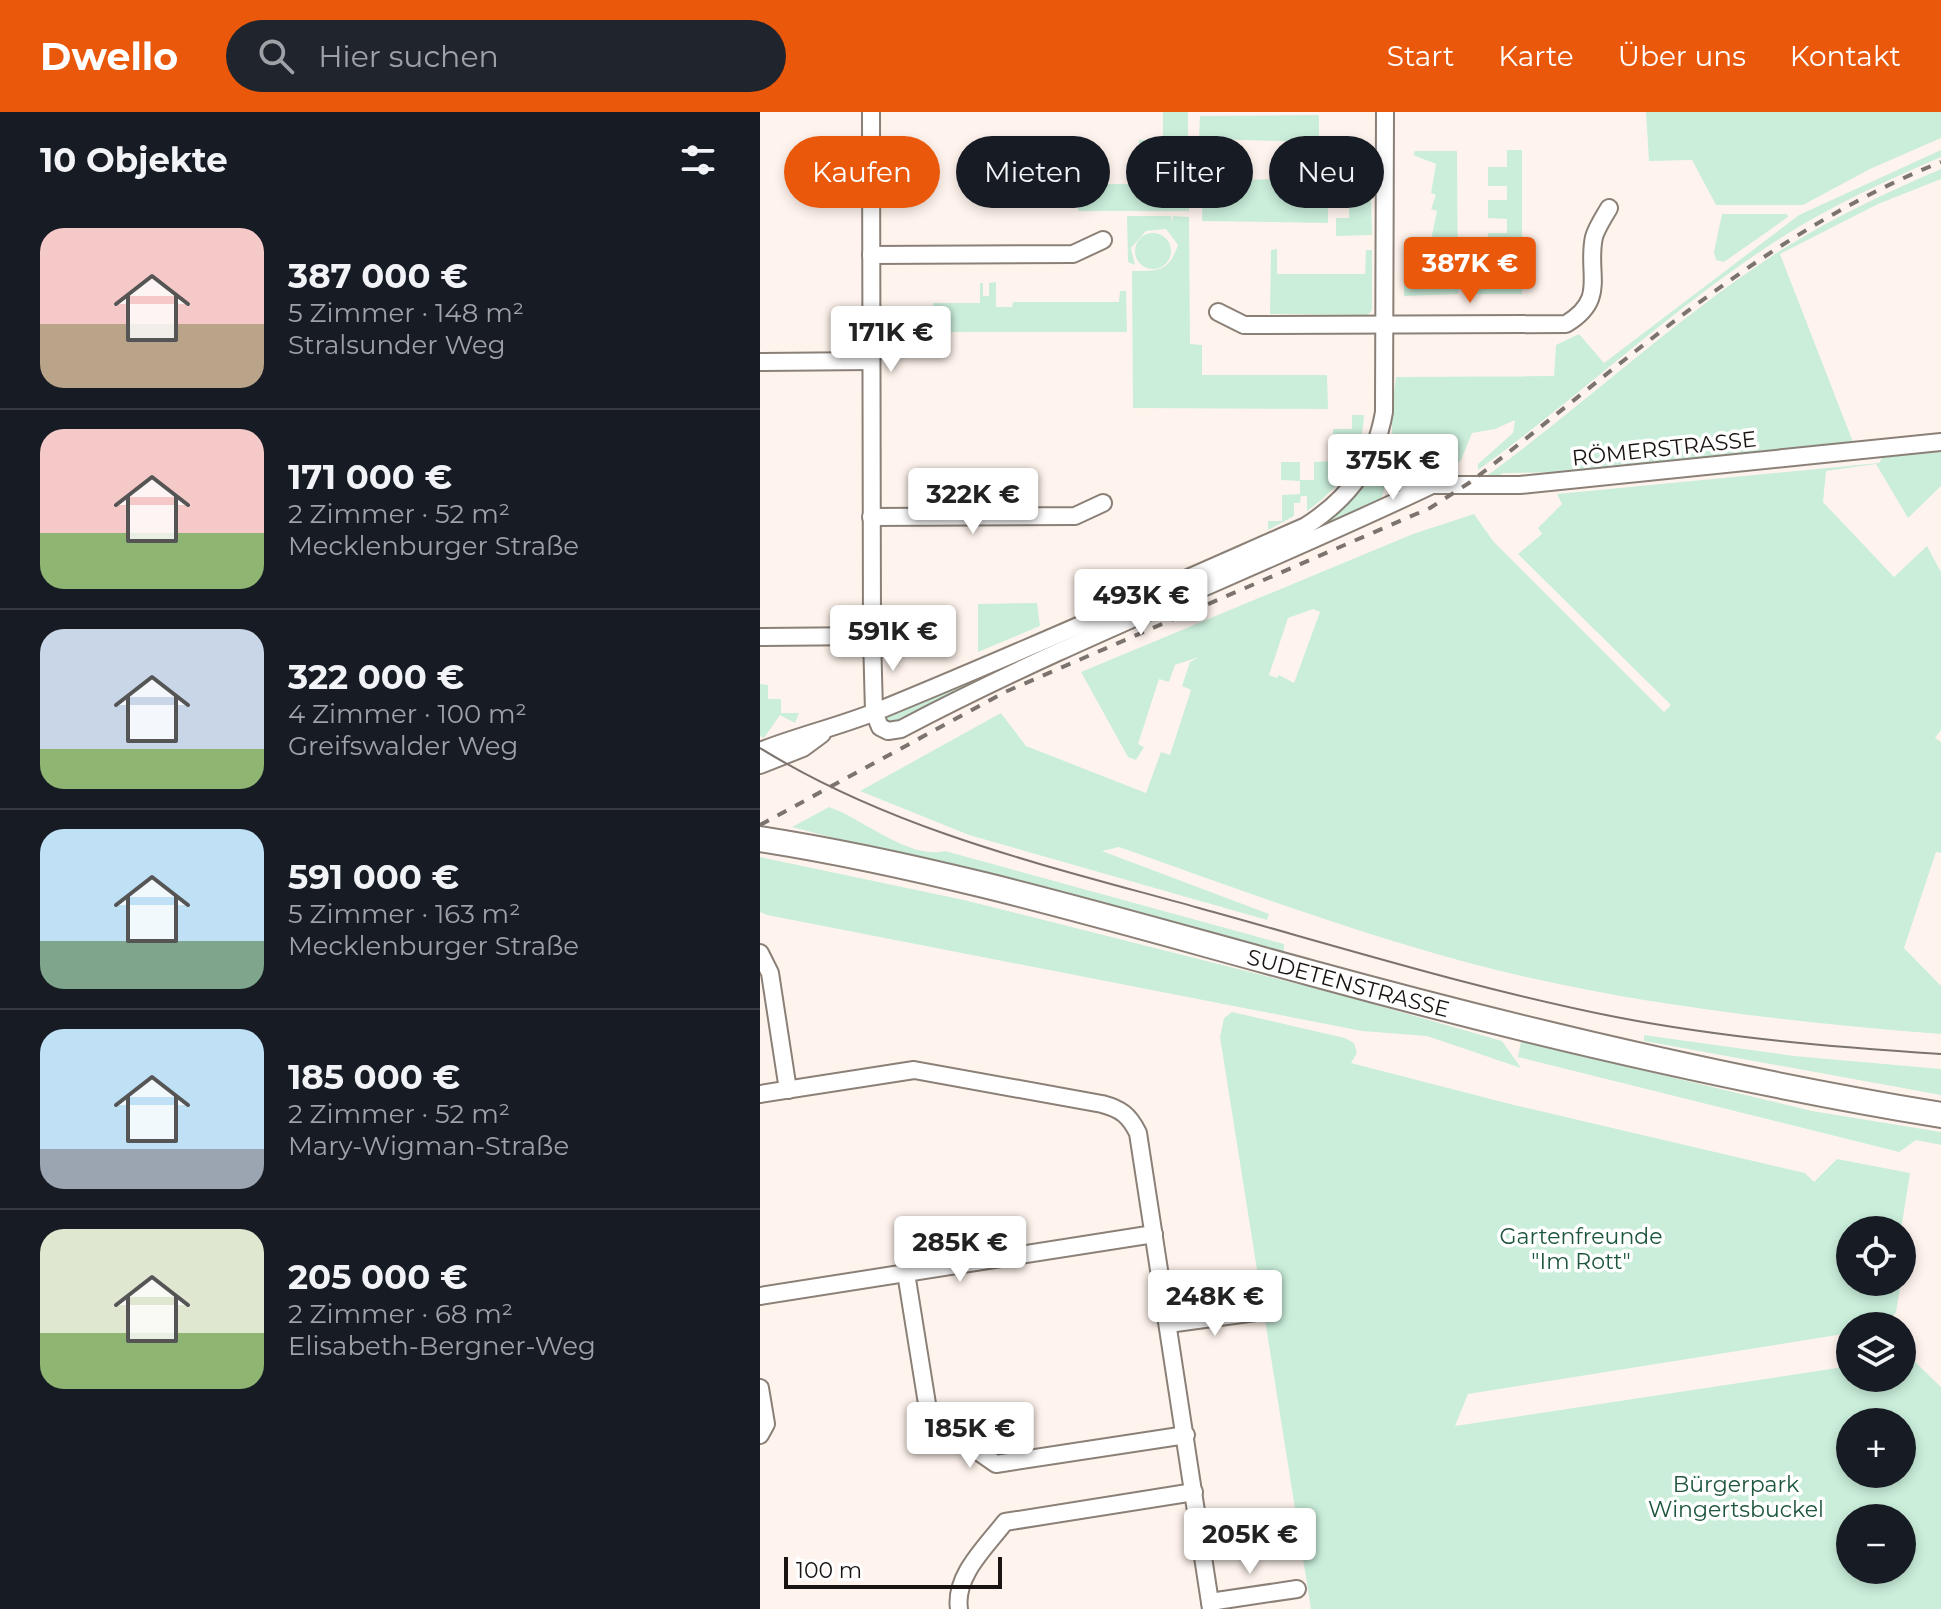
<!DOCTYPE html>
<html lang="de">
<meta charset="utf-8">
<style>
:root{--surface:#171b24;--page:#20242c;--text:#f1f3f6;--muted:#9ea1a6;--line:#363941;--accent:#ea580c}
body{margin:0;font-family:Montserrat,sans-serif;background:var(--page);color:var(--text);height:100vh;display:flex;flex-direction:column;font-size:30px;white-space:nowrap}
*{box-sizing:border-box;margin:0}
p{font-size:26px;color:var(--muted)}
.icon{flex:none;width:44px;height:44px;fill:none;stroke:currentColor;stroke-width:2;stroke-linecap:round;stroke-linejoin:round}
.map{position:relative;flex:1;overflow:hidden}
.drawer{display:flex;flex-direction:column;background:var(--surface);width:760px}
.drawer>*{flex:none}
.hud{position:absolute;left:24px;top:24px;width:760px;height:72px;display:flex;gap:16px}
.controls{position:absolute;left:1076px;top:1104px;display:grid;gap:16px}
.controls a{display:grid;place-items:center;width:80px;height:80px;border-radius:50%;background:var(--surface);box-shadow:0 4px 12px #0003;font-size:40px}
.scale{position:absolute;left:24px;bottom:20px;width:218px;box-sizing:border-box;padding-left:8px;border:4px solid #191411;border-top:0;font-size:22px;line-height:28px;white-space:nowrap;color:#191411;-webkit-text-stroke:6px #fff;paint-order:stroke}
.price{position:absolute;translate:-50% -68px;padding:0 18px;border-radius:8px;background:#fff;color:#222;font-size:26px;line-height:52px;filter:drop-shadow(0 2px 4px #0008)}
.price::after{content:'';position:absolute;left:50%;top:48px;width:24px;height:18px;margin-left:-12px;background:inherit;clip-path:polygon(0 0,100% 0,50% 100%)}
.price.selected{background:var(--accent);color:#fff}
ul{padding:0;list-style:none}
li{display:flex;align-items:center;gap:24px;height:200px;padding:0 40px}
li+li{border-top:2px solid var(--line)}
li span{display:grid;place-items:center;flex:none;width:224px;height:160px;border-radius:24px;color:#555}
li>.icon{margin-inline-start:auto}
span .icon{width:96px;height:96px;fill:#fffc;stroke-width:1}
li b{font-size:34px}
h2{display:flex;justify-content:space-between;align-items:center;height:96px;padding:0 40px;font-size:34px}
.pill{padding:0 28px;border-radius:36px;background:var(--surface);box-shadow:0 4px 12px #0003;font-size:28px;line-height:72px}
.pill.selected{background:var(--accent);color:#fff}
header{display:flex;align-items:center;gap:48px;box-sizing:border-box;height:112px;padding:0 40px;background:var(--accent);color:#fff}
header strong{font-size:38px}
nav{display:flex;gap:44px;margin-inline-start:auto;font-size:28px}
.search{width:560px;height:72px;background:var(--page);display:flex;align-items:center;gap:20px;box-sizing:border-box;padding:0 28px;border-radius:44px;color:var(--muted);font-size:30px}
main{display:flex;flex:1;min-height:0}
.map>svg:first-child{display:block}
</style>
<header>
<strong>Dwello</strong>
<div class="search"><svg class="icon" aria-label="search" viewBox="0 0 24 24"><circle cx="10" cy="10" r="6"/><path d="M15 15l6 6"/></svg>Hier suchen</div>
<nav><a>Start</a><a>Karte</a><a>Über uns</a><a>Kontakt</a></nav>
</header>
<main>
<section class="drawer">
<h2>10 Objekte<svg class="icon" aria-label="filters" viewBox="0 0 24 24"><path d="M4 7h16M4 17h16"/><circle cx="9" cy="7" r="2"/><circle cx="15" cy="17" r="2"/></svg></h2>
<ul>
<li><span style="background:linear-gradient(#f6c9c9 60%,#b9a48a 0)"><svg class="icon" aria-label="home" viewBox="0 0 24 24"><path d="M3 11l9-7 9 7M6 9v11h12V9"/></svg></span><div><b>387 000 €</b><p>5 Zimmer · 148 m²</p><p>Stralsunder Weg</p></div></li>
<li><span style="background:linear-gradient(#f6c9c9 65%,#8fb573 0)"><svg class="icon" aria-label="home" viewBox="0 0 24 24"><path d="M3 11l9-7 9 7M6 9v11h12V9"/></svg></span><div><b>171 000 €</b><p>2 Zimmer · 52 m²</p><p>Mecklenburger Straße</p></div></li>
<li><span style="background:linear-gradient(#c9d6e8 75%,#8fb573 0)"><svg class="icon" aria-label="home" viewBox="0 0 24 24"><path d="M3 11l9-7 9 7M6 9v11h12V9"/></svg></span><div><b>322 000 €</b><p>4 Zimmer · 100 m²</p><p>Greifswalder Weg</p></div></li>
<li><span style="background:linear-gradient(#bfe0f5 70%,#7fa58c 0)"><svg class="icon" aria-label="home" viewBox="0 0 24 24"><path d="M3 11l9-7 9 7M6 9v11h12V9"/></svg></span><div><b>591 000 €</b><p>5 Zimmer · 163 m²</p><p>Mecklenburger Straße</p></div></li>
<li><span style="background:linear-gradient(#bfe0f5 75%,#9aa5b1 0)"><svg class="icon" aria-label="home" viewBox="0 0 24 24"><path d="M3 11l9-7 9 7M6 9v11h12V9"/></svg></span><div><b>185 000 €</b><p>2 Zimmer · 52 m²</p><p>Mary-Wigman-Straße</p></div></li>
<li><span style="background:linear-gradient(#dfe7d0 65%,#8fb573 0)"><svg class="icon" aria-label="home" viewBox="0 0 24 24"><path d="M3 11l9-7 9 7M6 9v11h12V9"/></svg></span><div><b>205 000 €</b><p>2 Zimmer · 68 m²</p><p>Elisabeth-Bergner-Weg</p></div></li>
</ul>
</section>
<div class="map">
<svg width="1181" height="1497" viewBox="0 0 1181 1497">
<rect width="100%" height="100%" fill="#fff4ed"/>
<g fill="#caeeda" fill-rule="evenodd">
<path d="M403 0H428V35H379V28H403Z"/>
<path d="M886 0H1181V26L1110 57 1043 93H956L932 48 889 49Z"/>
<path d="M559 3V30L439 27 440 4Z"/>
<path d="M747 38H762V182H709V172H728V153H747V139H728V121H747V107L728 106V88H747V74H728V55H747Z"/>
<path d="M1181 38V45C1123 70 1066 96 1013 131 909 199 819 285 718 358V352L753 321 755 308 735 317 712 321 701 348 686 363C677 361 664 361 655 357 622 341 633 294 636 265L794 264 796 233 819 222 844 251 1039 103Z"/>
<path d="M655 39H697L698 182 644 184V166L672 176 677 162 671 159 676 146 671 144 676 130 671 128 677 99 671 97 676 83 671 81 676 52 653 43Z"/>
<path d="M562 42H568V111L442 109 443 69 562 66Z"/>
<path d="M429 47V99H318V48H328V72H417V48Z"/>
<path d="M1181 57V67L1118 92 1020 142 1093 330 810 360 743 361 735 366 728 363C826 291 916 206 1018 140 1070 107 1125 81 1181 57Z"/>
<path d="M609 80H611L612 123 576 124V106H589V87H608Z"/>
<path d="M962 102H1027L1028 105 964 150 956 148 954 140Z"/>
<path d="M367 104H411L412 110 413 104 429 105 430 232 442 233V263H567L568 297 373 296 372 159C398 159 409 160 418 133L406 117 386 119 371 136 375 153 368 150Z"/>
<circle cx="393" cy="139" r="18"/>
<path d="M517 137V162H605L606 138H612V198L608 203 510 202 511 138Z"/>
<path d="M236 170V195H252L253 190H359L360 179H366L367 220H173V191H220V171H223V184H229V171Z"/>
<path d="M592 303H604C602 346 582 374 547 399V384H541L540 391H534V404L508 418V409H522V383L540 382V369L521 368V350H540V368H554V350L573 349V317H592Z"/>
<path d="M1181 337V374L1148 406 1116 352 1066 359 1063 390 1134 465 1167 434 1181 460V618L1175 626 1181 630V741L1176 740 1144 836 1181 874V922C1022 909 864 892 709 851 590 819 475 776 359 735L342 739 509 802 507 808 209 723 100 679 241 601 266 634 386 681 401 640 410 643 431 578 422 574 430 550 439 545 415 553 409 570 399 567 378 632 384 635 376 648 368 645 321 560 653 422 714 402 733 429 904 600 911 593 758 442 782 422 778 416 802 392 797 382 1119 351 1124 343ZM553 497 560 500 534 571 519 563 517 566 509 563 528 506Z"/>
<path d="M611 367 625 374 621 388C462 468 294 527 138 611L126 612 121 608 571 404Z"/>
<path d="M277 491 280 514 218 540V492Z"/>
<path d="M0 572 8 573V587H21V601H39L35 611 20 603 4 626 0 624Z"/>
<path d="M69 695C102 706 149 748 185 739L524 832V844L32 715Z"/>
<path d="M0 745 204 788 578 882 742 929 761 956 667 924 602 919 7 803 0 800Z"/>
<path d="M472 900 585 926 594 931 597 941 591 951 754 993 1045 1061 1054 1070 1077 1047 1150 1061 1141 1118H1090V1170H1141L1136 1200 1126 1214H1090V1221L708 1282 695 1314 1090 1254V1266H1142V1246L1150 1245 1181 1275V1497H551L460 925 464 906ZM1090 1310H1142V1362H1090ZM1090 1406H1142V1458H1090Z"/>
<path d="M884 923 1034 944 1181 957V983L884 929Z"/>
<path d="M761 929 1052 999 1181 1020V1033L1156 1028 1139 1040 758 945Z"/>
</g>
<g fill="none" stroke-linecap="round" stroke-linejoin="round">
<g stroke="#8b8077" stroke-width="20">
<g id="street">
<path d="M111 0 112 524 114 600 120 615 128 619 141 617C313 526 496 457 672 373"/>
<path d="M111 143 313 142 343 128"/>
<path d="M458 200 484 213 806 212C848 187 826 162 834 125 837 115 844 105 849 96"/>
<path d="M0 250 111 249"/>
<path d="M615 340 672 373"/>
<path d="M606 357 648 373H760L1181 330"/>
<path d="M111 405 315 404 343 391"/>
<path d="M0 525 112 524"/>
<path d="M0 639C38 624 77 615 115 600 260 541 403 477 546 414 589 386 615 352 624 300L625 0"/>
<path d="M0 653 43 636 62 622"/>
<path d="M0 841 10 861 28 978"/>
<path d="M0 982 154 958 342 992C361 997 369 1003 378 1021L451 1497"/>
<path d="M146 1161 168 1298 174 1309 236 1352 426 1323"/>
<path d="M0 1184 394 1122"/>
<path d="M408 1212 496 1200"/>
<path d="M0 1276 6 1312 0 1323"/>
<path d="M450 1490 537 1477"/>
<path d="M199 1497C194 1464 226 1435 245 1410L434 1380"/>
</g>
</g>
<g stroke="#8b8077" stroke-width="28">
<g id="secondary">
<path id="s1" d="M0 727C186 756 369 812 551 861 759 918 968 968 1181 1003"/>
</g>
</g>
<use href="#street" stroke="#fff" stroke-width="16"/>
<use href="#secondary" stroke="#fff" stroke-width="24"/>
<path stroke="#7b736e" stroke-width="2" d="M0 636C134 719 288 754 439 796 577 834 715 877 856 905 964 926 1072 935 1181 942"/>
<path stroke="#7b736e" stroke-width="4" stroke-dasharray="10 10" stroke-linecap="butt" d="M0 713 245 580 670 396 709 371C861 255 1001 122 1181 50"/>
</g>
<g text-anchor="middle" stroke-width="7" stroke-linejoin="round" paint-order="stroke">
<g font-size="22" fill="#191411" stroke="#fff">
<text transform="translate(904 336) rotate(-6)" y="8">RÖMERSTRASSE</text>
<text dy="8" stroke="none"><textPath href="#s1" startOffset="606">SUDETENSTRASSE</textPath></text>
</g>
<g font-size="22" fill="#1c563c" stroke="#fff">
<text x="821" y="1132">Gartenfreunde<tspan x="821" dy="25">"Im Rott"</tspan></text>
<text x="976" y="1380">Bürgerpark<tspan x="976" dy="25">Wingertsbuckel</tspan></text>
</g>
</g>
</svg>
<div class="controls">
<a><svg class="icon" aria-label="locate" viewBox="0 0 24 24"><circle cx="12" cy="12" r="6"/><path d="M12 2v4M12 18v4M2 12h4M18 12h4"/></svg></a>
<a><svg class="icon" aria-label="layers" viewBox="0 0 24 24"><path d="M12 4l9 5-9 5-9-5zM3 14l9 5 9-5"/></svg></a>
<a>+</a>
<a>−</a>
</div>
<div class="scale">100 m</div>
<b class="price selected" style="left:710px;top:193px">387K €</b>
<b class="price" style="left:131px;top:262px">171K €</b>
<b class="price" style="left:633px;top:390px">375K €</b>
<b class="price" style="left:213px;top:424px">322K €</b>
<b class="price" style="left:381px;top:525px">493K €</b>
<b class="price" style="left:133px;top:561px">591K €</b>
<b class="price" style="left:200px;top:1172px">285K €</b>
<b class="price" style="left:455px;top:1226px">248K €</b>
<b class="price" style="left:210px;top:1358px">185K €</b>
<b class="price" style="left:490px;top:1464px">205K €</b>
<div class="hud">
<a class="pill selected">Kaufen</a>
<a class="pill">Mieten</a>
<a class="pill">Filter</a>
<a class="pill">Neu</a>
</div>
</div>
</main>
